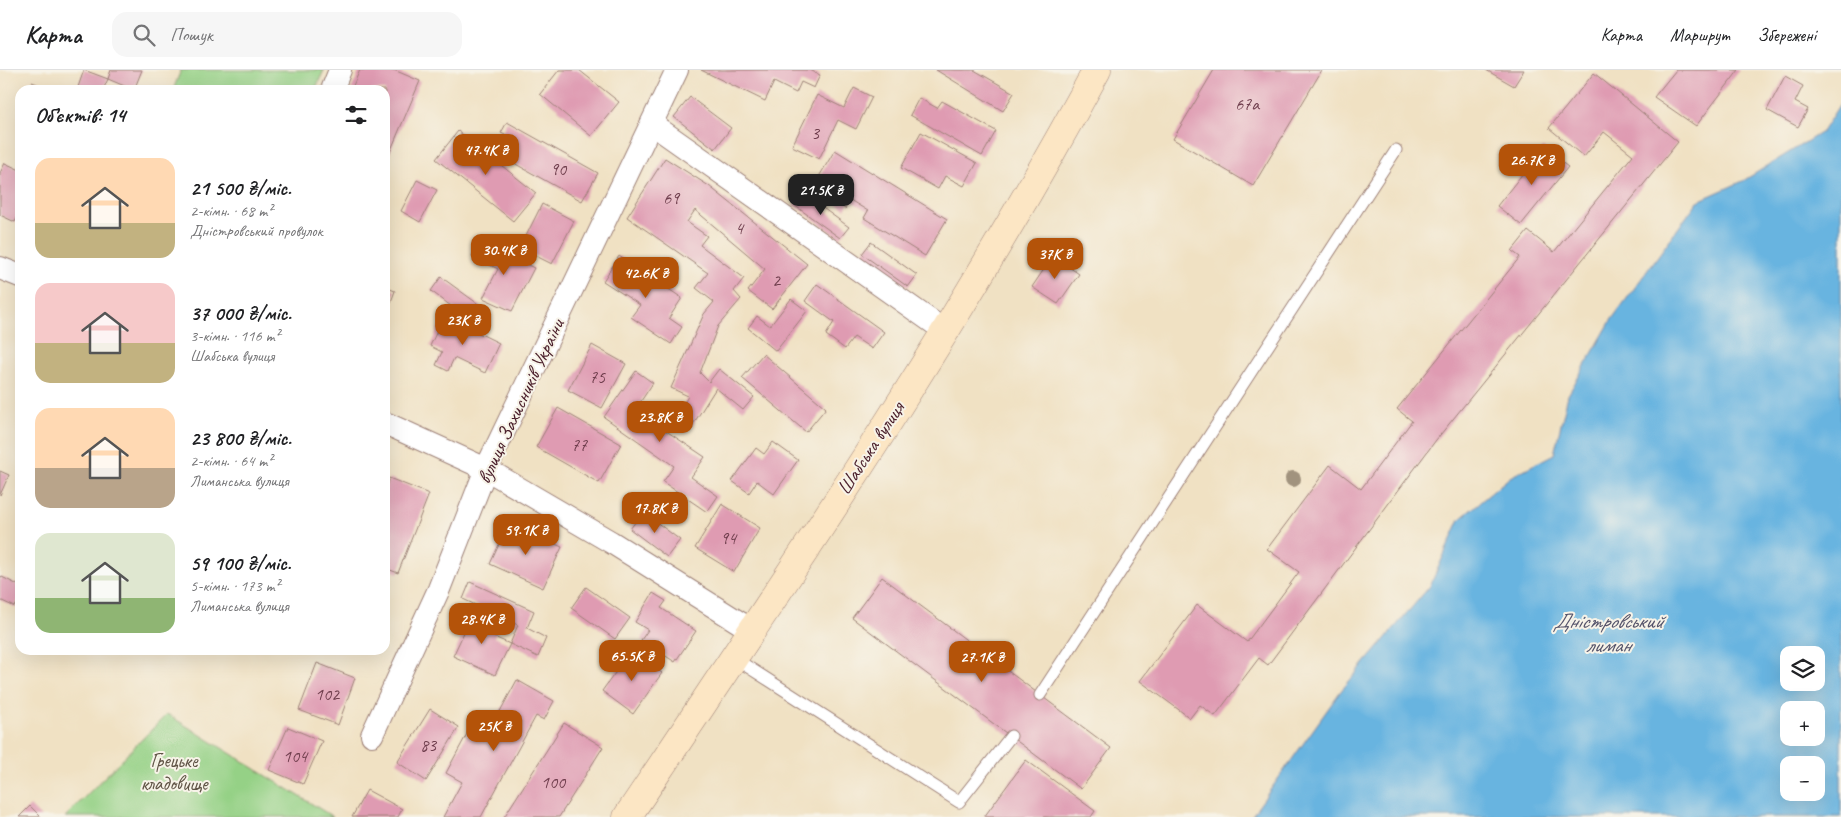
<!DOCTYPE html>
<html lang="uk">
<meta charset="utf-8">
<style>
:root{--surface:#fff;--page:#f6f6f6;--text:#202124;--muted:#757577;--line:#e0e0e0;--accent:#b45309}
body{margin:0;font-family:Caveat,sans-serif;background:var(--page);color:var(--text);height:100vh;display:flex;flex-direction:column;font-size:19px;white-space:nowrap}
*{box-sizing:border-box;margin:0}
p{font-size:16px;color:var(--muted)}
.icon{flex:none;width:28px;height:28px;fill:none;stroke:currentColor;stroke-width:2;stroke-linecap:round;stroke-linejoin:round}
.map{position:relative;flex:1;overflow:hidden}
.panel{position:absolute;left:15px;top:15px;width:375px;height:570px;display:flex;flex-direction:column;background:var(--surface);border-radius:15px;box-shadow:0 5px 20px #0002}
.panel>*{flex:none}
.controls{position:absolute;left:1780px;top:576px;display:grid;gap:10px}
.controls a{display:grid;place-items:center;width:45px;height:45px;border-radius:10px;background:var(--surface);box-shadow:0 5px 20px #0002;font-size:25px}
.price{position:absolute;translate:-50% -42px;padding:0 11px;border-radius:10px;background:var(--accent);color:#fff;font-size:16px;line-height:32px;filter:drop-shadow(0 1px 2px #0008)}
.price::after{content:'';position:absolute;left:50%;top:30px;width:15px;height:11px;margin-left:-8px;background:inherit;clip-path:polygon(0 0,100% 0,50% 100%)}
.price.current{background:#222;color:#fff}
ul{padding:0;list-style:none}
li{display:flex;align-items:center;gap:15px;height:125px;padding:0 20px}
li span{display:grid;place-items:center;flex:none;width:140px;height:100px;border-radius:15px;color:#555}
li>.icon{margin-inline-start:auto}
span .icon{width:60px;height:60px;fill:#fffc;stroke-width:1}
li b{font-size:21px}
h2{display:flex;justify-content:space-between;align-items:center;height:60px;padding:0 20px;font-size:21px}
header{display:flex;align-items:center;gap:30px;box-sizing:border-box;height:70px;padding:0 25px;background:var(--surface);border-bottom:1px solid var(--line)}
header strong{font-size:24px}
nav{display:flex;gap:28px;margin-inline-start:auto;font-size:18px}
.search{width:350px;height:45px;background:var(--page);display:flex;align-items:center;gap:12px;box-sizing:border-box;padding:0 18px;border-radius:15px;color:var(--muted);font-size:19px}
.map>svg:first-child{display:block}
</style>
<header>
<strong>Карта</strong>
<div class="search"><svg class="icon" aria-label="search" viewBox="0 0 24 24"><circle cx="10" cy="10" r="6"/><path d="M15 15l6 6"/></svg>Пошук</div>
<nav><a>Карта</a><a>Маршрут</a><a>Збережені</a></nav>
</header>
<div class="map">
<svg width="1841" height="747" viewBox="0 0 1841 747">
<rect width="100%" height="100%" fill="#f7f3e8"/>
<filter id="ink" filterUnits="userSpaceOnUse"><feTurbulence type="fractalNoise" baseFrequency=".02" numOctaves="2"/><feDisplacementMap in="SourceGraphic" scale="10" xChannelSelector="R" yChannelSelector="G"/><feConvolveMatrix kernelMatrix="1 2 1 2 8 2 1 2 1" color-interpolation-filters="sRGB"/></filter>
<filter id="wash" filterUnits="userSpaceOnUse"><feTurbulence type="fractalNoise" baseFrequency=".0096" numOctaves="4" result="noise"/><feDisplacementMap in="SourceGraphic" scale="20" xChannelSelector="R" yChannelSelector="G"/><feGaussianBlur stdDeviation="1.12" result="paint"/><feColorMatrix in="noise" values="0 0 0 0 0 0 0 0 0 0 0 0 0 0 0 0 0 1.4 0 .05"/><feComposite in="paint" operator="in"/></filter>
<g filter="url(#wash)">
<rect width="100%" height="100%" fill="#f0e1c3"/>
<g fill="#95d186" stroke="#707858">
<path d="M181 0H324L315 20H173Z"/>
<path d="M167 644 333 747H65Z"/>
</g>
<path fill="#67b4e0" stroke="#586a86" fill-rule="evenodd" d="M1841 32V747H1251L1340 622 1430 516 1460 449 1510 407 1554 384 1568 325 1612 249 1698 131 1743 111 1822 62ZM1789 585H1816V612H1789ZM1789 640H1816V668H1789ZM1789 695H1816V722H1789Z"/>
<g id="blocks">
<g fill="#df9bb2">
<path d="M84 0 108 9 103 20H77Z"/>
<path d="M111 0H142L134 20 108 9Z"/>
<path d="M360 0H394L420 11 385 94V20H351Z"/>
<path d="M559 0H579L619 32 591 66 540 24Z"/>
<path d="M701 0H810L820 5 814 18 801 12 796 23 774 12 765 31Z"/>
<path d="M936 0H974L1014 23 1003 41Z"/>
<path d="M1214 0H1322L1253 116 1173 69Z"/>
<path d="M1486 0H1524L1514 16Z"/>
<path d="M1676 0H1739L1696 56 1654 27Z"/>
<path d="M1594 3 1678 72 1436 370 1268 595 1259 588 1215 646 1200 635 1190 648 1140 611 1197 535 1247 572 1299 502 1267 479 1330 395 1361 419 1412 351 1397 339 1520 187 1512 181 1528 161 1554 182 1633 85 1604 62 1584 87 1549 58Z"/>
<path d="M1785 6 1803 16 1795 32 1808 39 1798 57 1767 40Z"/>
<path d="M32 12 52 20H29Z"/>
<path d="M854 18 872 27 856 59 838 50 819 89 792 76 817 25 844 38Z"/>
<path d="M690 27 731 58 715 79 674 47Z"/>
<path d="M919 28 937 38 942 31 996 61 982 86 910 45Z"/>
<path d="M507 52 598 103 582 131 503 87 513 69 501 63Z"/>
<path d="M458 61 536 123 513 151 436 89Z"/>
<path d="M921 62 977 93 964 116 945 106 938 119 901 98Z"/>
<path d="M1543 78 1568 97 1521 155 1497 136Z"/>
<path d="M835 80 947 149 925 186 864 148 868 141 850 130 845 139 837 134 843 125 817 110Z"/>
<path d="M665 88 709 116 807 194 772 239 748 221 765 199 695 140 687 152 707 166 700 175 744 208 734 221 741 229 718 256 700 303 709 312 719 299 754 327 743 340 716 318 692 356 678 345 688 326 671 318 704 244 714 232 696 218 708 203 627 147Z"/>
<path d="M5 93 20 100V142L15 152 0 145V103Z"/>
<path d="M417 110 437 120 420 152 401 141Z"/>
<path d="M802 123 849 157 840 168 794 135Z"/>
<path d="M542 134 574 151 552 194 520 178Z"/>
<path d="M480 171 534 198 512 241 483 228 498 199 472 186Z"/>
<path d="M871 172 917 205 908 217 862 184Z"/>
<path d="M619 186 682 228 669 248 682 257 671 274 631 247 640 235 603 211Z"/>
<path d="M1053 186 1079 204 1058 234 1032 217Z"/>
<path d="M441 207 481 236 471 251 431 221Z"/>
<path d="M817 214 884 262 872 279 854 267 845 279 826 265 834 252 805 231Z"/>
<path d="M385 217 395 221 385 248Z"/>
<path d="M791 229 807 241 776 281 748 258 757 246 770 256Z"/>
<path d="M444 246 499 273 485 303 454 288 448 301 436 295 442 282 430 276Z"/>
<path d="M592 275 626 294 602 338 568 320Z"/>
<path d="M763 284 826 338 806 362 742 308Z"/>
<path d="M636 301 653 313 635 340 705 387 691 407 718 426 707 442 663 412 674 396 604 347Z"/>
<path d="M558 338 621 374 599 413 536 377Z"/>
<path d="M773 372 798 390 774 424 757 411 749 423 732 411 756 378 764 384Z"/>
<path d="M0 401 9 405 0 425Z"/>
<path d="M389 408 429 424 398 503 385 498V419Z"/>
<path d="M722 434 760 458 734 502 695 478Z"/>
<path d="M643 442 680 470 667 487 630 459Z"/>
<path d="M509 453 562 477 543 518 490 494Z"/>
<path d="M0 506 20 516V527L15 537 0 530Z"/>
<path d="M882 507 1111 678 1081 719 852 548Z"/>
<path d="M470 512 534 541 527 558 546 568 538 587 510 574 518 555 463 529Z"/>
<path d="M586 517 630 548 615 569 571 538Z"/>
<path d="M653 523 666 531 661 538 696 561 675 592 641 570 648 560 635 552Z"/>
<path d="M473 543 500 555 494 567 510 574 495 605 453 586Z"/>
<path d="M631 581 662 603 633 644 602 621Z"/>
<path d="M317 593 355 608 338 655 299 640Z"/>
<path d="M517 610 554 631 544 650 536 646 481 747H443L462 712 446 703 468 662 484 671Z"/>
<path d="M430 639 459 657 426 711 397 692Z"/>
<path d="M564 653 603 677 559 747H504Z"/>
<path d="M288 657 322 671 303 714 269 700Z"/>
<path d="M1026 690 1095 741 1091 747H984Z"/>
<path d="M367 720 402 739 398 747H352Z"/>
<path d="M30 736 41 747H19Z"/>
</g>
</g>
</g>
<g filter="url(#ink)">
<use href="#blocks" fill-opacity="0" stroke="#9d8077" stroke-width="1"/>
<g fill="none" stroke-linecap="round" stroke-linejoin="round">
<g stroke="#9d8077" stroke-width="13">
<g id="lane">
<path d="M734 588 959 732 1011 666"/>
<path d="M1040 625 1396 80"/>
</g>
</g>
<g stroke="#9d8077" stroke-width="24">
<g id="street">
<path d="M332 20 340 0"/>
<path d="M652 54 945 261"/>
<path d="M0 198 20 206"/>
<path d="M385 353 486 399 611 472 753 561"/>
<path d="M372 665 439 519 486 399 677 0"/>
</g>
</g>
<g stroke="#9d8077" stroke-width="29">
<path id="secondary" d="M627 747C791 503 957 259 1097 0"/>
</g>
<use href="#lane" stroke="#fff" stroke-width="11"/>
<use href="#street" stroke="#fff" stroke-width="22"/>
<use href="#secondary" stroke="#fce6c4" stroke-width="28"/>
</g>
<g fill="#a1937e">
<circle cx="1034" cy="191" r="8"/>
<circle cx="1293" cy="409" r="8"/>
</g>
</g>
<g text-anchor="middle" stroke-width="4" stroke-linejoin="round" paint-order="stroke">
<g font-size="18" fill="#6f3e4d">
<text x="1247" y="40">67а</text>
<text x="815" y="69">3</text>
<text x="558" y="105">90</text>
<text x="671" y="134">69</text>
<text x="739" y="164">4</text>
<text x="776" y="216">2</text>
<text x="597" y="313">75</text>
<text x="579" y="381">77</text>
<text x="728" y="474">94</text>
<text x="327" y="630">102</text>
<text x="428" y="681">83</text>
<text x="295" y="692">104</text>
<text x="553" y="718">100</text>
</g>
<g font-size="20" fill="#4a1f2b" stroke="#f7f3e8">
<text transform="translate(520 331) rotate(-65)" y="7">вулиця Захисників України</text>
<text transform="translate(870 378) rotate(-57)" y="7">Шабська вулиця</text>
</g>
<g font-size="20" fill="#605446" stroke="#f7f3e8">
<text x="174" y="697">Грецьке<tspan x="174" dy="23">кладовище</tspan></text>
</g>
<g font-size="21" font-style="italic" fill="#54536a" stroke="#f7f3e8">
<text x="1608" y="558">Дністровський<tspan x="1608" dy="24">лиман</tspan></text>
</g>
</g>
</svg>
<div class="controls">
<a><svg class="icon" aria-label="layers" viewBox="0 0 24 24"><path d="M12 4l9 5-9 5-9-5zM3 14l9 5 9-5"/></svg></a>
<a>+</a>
<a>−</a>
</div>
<b class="price" style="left:486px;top:106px">47.4K ₴</b>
<b class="price" style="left:1532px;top:116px">26.7K ₴</b>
<b class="price current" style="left:821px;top:146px">21.5K ₴</b>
<b class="price" style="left:504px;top:206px">30.4K ₴</b>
<b class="price" style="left:1055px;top:210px">37K ₴</b>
<b class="price" style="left:646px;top:229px">42.6K ₴</b>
<b class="price" style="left:463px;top:276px">23K ₴</b>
<b class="price" style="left:660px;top:373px">23.8K ₴</b>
<b class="price" style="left:655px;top:464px">17.8K ₴</b>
<b class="price" style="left:526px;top:486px">59.1K ₴</b>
<b class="price" style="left:482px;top:575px">28.4K ₴</b>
<b class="price" style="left:632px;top:612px">65.5K ₴</b>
<b class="price" style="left:982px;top:613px">27.1K ₴</b>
<b class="price" style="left:494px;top:682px">25K ₴</b>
<section class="panel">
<h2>Об’єктів: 14<svg class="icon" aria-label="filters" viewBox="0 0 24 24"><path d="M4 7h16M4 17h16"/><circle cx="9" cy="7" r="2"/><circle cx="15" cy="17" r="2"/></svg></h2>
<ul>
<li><span style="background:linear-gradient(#ffd9b3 65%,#c2b280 0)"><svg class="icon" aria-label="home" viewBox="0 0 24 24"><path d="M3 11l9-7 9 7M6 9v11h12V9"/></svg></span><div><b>21 500 ₴/міс.</b><p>2-кімн. · 68 m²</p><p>Дністровський провулок</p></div></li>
<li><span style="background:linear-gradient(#f6c9c9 60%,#c2b280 0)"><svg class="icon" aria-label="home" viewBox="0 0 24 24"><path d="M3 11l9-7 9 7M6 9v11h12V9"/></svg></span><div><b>37 000 ₴/міс.</b><p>3-кімн. · 116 m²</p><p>Шабська вулиця</p></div></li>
<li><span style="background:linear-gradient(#ffd9b3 60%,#b9a48a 0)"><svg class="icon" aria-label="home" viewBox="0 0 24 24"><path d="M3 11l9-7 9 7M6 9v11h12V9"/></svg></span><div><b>23 800 ₴/міс.</b><p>2-кімн. · 64 m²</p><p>Лиманська вулиця</p></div></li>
<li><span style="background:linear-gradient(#dfe7d0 65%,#8fb573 0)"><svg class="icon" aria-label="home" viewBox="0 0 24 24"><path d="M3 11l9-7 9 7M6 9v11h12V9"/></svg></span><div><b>59 100 ₴/міс.</b><p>5-кімн. · 173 m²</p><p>Лиманська вулиця</p></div></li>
</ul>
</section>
</div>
